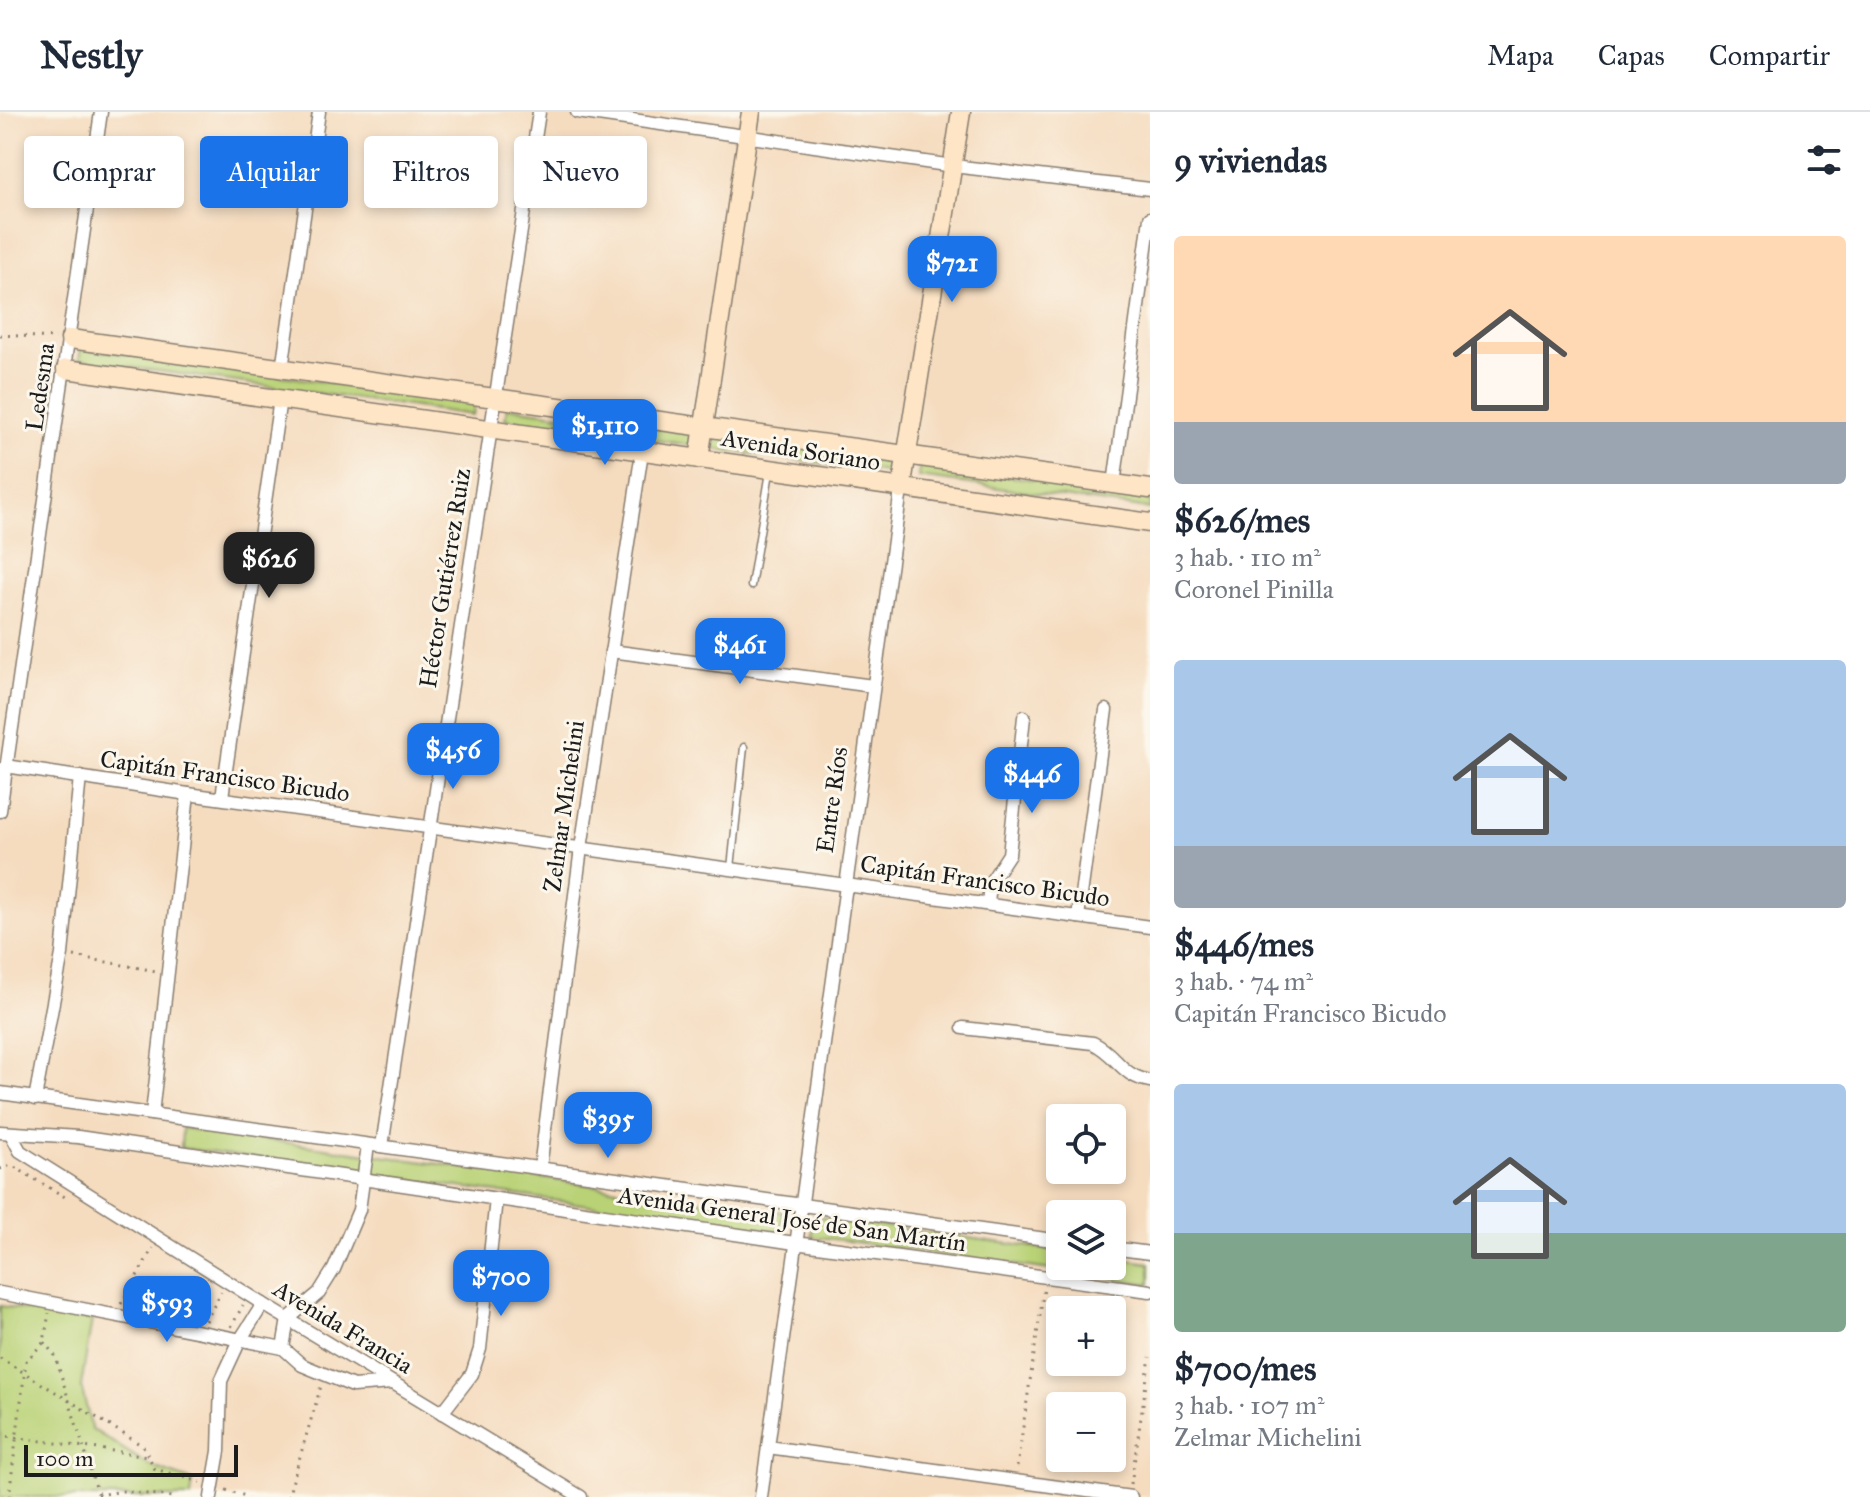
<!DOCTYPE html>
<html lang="es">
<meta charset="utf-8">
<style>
:root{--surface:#fff;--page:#f6f6f7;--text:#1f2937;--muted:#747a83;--line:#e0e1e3;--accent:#1a73e8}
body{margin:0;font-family:"IM FELL Great Primer",serif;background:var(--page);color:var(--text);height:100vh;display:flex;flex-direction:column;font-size:30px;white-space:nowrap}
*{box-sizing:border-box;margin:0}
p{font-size:26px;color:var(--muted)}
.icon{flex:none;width:44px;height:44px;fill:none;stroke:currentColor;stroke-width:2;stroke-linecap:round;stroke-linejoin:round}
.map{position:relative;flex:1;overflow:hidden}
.panel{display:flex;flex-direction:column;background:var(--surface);width:720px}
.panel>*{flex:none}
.guide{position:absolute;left:24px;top:24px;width:760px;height:72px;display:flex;gap:16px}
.tools{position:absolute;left:1046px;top:992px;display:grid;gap:16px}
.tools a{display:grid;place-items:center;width:80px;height:80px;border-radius:8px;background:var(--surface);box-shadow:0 4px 12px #0003;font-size:40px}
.scale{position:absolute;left:24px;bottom:20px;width:214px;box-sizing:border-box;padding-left:8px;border:4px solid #1c1c1c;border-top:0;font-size:22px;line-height:28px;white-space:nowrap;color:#1c1c1c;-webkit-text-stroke:6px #fbf7ec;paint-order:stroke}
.price{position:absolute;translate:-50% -68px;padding:0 18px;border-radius:16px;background:var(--accent);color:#fff;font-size:26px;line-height:52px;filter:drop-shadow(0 2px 4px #0008)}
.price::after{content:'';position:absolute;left:50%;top:48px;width:24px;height:18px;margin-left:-12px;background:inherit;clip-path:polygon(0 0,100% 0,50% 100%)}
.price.on{background:#222;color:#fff}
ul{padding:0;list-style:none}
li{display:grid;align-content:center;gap:16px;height:424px;padding:0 24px}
li span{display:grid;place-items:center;height:248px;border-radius:8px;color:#555}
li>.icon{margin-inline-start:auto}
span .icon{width:144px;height:144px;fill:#fffc;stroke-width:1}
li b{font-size:34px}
h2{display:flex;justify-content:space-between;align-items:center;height:96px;padding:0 24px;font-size:34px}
.tag{padding:0 28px;border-radius:8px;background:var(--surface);box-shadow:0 4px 12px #0003;font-size:28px;line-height:72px}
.tag.on{background:var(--accent);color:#fff}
header{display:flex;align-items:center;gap:48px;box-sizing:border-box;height:112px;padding:0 40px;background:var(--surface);border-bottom:2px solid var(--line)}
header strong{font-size:38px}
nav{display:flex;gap:44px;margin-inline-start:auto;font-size:28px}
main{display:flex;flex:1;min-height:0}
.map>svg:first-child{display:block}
</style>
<header>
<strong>Nestly</strong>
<nav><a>Mapa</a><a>Capas</a><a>Compartir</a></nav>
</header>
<main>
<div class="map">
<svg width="1150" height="1385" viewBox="0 0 1150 1385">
<rect width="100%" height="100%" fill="#fbf7ec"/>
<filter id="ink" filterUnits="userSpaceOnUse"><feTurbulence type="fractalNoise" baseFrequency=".0125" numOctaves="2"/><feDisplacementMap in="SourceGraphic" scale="16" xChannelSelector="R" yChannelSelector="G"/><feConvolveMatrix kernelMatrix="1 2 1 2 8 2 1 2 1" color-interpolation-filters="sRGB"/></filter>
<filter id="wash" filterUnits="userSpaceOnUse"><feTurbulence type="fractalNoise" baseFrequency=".006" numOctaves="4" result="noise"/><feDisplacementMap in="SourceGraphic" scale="32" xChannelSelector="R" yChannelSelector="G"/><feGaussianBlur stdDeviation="1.8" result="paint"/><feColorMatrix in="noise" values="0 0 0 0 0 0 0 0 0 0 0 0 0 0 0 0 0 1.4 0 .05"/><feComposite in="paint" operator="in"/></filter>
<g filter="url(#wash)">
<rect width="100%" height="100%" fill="#f5dcbf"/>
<g fill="#b9d276" stroke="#6a7749" stroke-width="2">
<path d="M81 236 475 291 473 303 79 248Z"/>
<path d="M507 295 693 321 691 333 505 307Z"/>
<path d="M716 324 888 348 887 360 714 337Z"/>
<path d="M920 352 1150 384V397L918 365Z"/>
<path d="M182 1016 783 1100 781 1120 181 1036Z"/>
<path d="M814 1104 1060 1139V1154H1112V1146L1150 1151V1172L811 1124Z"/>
<path d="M0 1194 92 1208 81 1274 92 1317 150 1354 193 1369 191 1385H0Z"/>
</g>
</g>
<g filter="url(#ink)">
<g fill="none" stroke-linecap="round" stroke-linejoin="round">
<g stroke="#887c6e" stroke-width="9">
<g id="lane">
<path d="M751 474 770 360"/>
<path d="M731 756 744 635"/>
</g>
</g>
<g stroke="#887c6e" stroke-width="15">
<g id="street">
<path d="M577 0 953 54 1150 77"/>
<path d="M282 257 319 0"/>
<path d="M1114 372 1150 106"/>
<path d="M611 539 873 574"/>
<path d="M6 654 188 682 1150 815"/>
<path d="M222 685 280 287"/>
<path d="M0 699 101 0"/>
<path d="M988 792 990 771 1009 742 1024 605"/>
<path d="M1078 805 1106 598"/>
<path d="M963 916 1093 931C1118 943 1120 964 1150 969"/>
<path d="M0 981 1060 1129"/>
<path d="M35 987 62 842 80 665"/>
<path d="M152 1002 188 682"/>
<path d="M0 1020 78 1025 795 1131 1150 1179"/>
<path d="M11 1022 20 1039 263 1192 581 1385"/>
<path d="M382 1034 539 0"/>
<path d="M540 1056 581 736 642 340"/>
<path d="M1112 1136 1150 1141"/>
<path d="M0 1181 283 1236 288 1207 319 1181 334 1157 359 1098 368 1033"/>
<path d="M283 1236 302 1253 353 1274 392 1271"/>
<path d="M442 1301 472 1262 480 1237 496 1087"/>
<path d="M768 1335 1131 1385"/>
<path d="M211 1385 219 1339 221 1269 240 1228 263 1192"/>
<path d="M761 1385 901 378"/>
</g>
</g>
<g stroke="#887c6e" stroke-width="21">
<g id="secondary">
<path d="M70 227 1150 377"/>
<path d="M66 257 1150 411"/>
<path d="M699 347 751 0"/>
<path d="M901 378 961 0"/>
</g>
</g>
<g stroke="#887c6e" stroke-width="3" stroke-dasharray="2 6" stroke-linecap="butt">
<path d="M0 223 56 226"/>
<path d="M74 844 156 859"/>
<path d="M0 1057 11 1053 65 1085"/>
<path d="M121 1192 153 1136"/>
<path d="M206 1209 221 1180"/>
<path d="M231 1215 243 1193"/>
<path d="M44 1230 55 1244 99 1385"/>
<path d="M0 1246 143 1334 155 1357 200 1370"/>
<path d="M0 1323 148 1344"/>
<path d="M1017 1355 1044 1176"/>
<path d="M1131 1372 1150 1245"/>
<path d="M226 1378 249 1385"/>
<path d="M98 1383 123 1379 174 1385"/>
<path d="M9 1385 26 1249 44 1230 49 1201"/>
<path d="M288 1385 321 1274"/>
</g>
<use href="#lane" stroke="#fff" stroke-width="6"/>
<use href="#street" stroke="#fff" stroke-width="12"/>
<use href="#secondary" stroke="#fde5c5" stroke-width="18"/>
</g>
</g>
<g text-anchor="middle" stroke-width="6" stroke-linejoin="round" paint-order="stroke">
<g font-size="24" fill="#1c1c1c" stroke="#fbf7ec">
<text transform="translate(40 275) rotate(-82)" y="8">Ledesma</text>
<text transform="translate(801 338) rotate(9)" y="8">Avenida Soriano</text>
<text transform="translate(445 466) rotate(-81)" y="8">Héctor Gutiérrez Ruiz</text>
<text transform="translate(225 664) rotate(8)" y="8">Capitán Francisco Bicudo</text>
<text transform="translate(832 688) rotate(-82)" y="8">Entre Ríos</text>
<text transform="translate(564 694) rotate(-82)" y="8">Zelmar Michelini</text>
<text transform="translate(985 769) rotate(8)" y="8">Capitán Francisco Bicudo</text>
<text transform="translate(792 1107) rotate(8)" y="8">Avenida General José de San Martín</text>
<text transform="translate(343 1215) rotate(31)" y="8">Avenida Francia</text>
</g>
</g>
</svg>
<div class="tools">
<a><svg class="icon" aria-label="locate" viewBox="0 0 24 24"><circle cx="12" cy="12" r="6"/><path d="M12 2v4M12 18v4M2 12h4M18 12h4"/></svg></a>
<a><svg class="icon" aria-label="layers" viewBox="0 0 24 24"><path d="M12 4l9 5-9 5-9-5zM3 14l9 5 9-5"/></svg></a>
<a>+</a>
<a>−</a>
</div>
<div class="scale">100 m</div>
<b class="price" style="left:952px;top:192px">$721</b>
<b class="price" style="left:605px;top:355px">$1,110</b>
<b class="price on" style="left:269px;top:488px">$626</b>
<b class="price" style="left:740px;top:574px">$461</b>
<b class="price" style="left:453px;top:679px">$456</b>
<b class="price" style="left:1032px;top:703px">$446</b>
<b class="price" style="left:608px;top:1048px">$395</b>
<b class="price" style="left:501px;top:1206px">$700</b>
<b class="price" style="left:167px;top:1232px">$593</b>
<div class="guide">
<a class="tag">Comprar</a>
<a class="tag on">Alquilar</a>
<a class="tag">Filtros</a>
<a class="tag">Nuevo</a>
</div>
</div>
<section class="panel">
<h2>9 viviendas<svg class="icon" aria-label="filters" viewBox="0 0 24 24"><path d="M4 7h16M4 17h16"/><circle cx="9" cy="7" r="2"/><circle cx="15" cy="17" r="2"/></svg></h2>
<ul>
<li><span style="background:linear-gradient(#ffd9b3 75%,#9aa5b1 0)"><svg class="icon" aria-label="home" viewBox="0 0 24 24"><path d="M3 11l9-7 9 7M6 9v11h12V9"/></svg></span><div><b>$626/mes</b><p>3 hab. · 110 m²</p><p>Coronel Pinilla</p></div></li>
<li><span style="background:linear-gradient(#a9c7e8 75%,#9aa5b1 0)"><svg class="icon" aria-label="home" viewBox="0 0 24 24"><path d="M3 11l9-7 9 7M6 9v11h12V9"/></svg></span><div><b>$446/mes</b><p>3 hab. · 74 m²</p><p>Capitán Francisco Bicudo</p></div></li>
<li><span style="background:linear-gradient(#a9c7e8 60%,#7fa58c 0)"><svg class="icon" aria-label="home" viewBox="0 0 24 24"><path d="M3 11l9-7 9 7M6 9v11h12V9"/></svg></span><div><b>$700/mes</b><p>3 hab. · 107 m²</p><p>Zelmar Michelini</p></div></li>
</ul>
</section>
</main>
